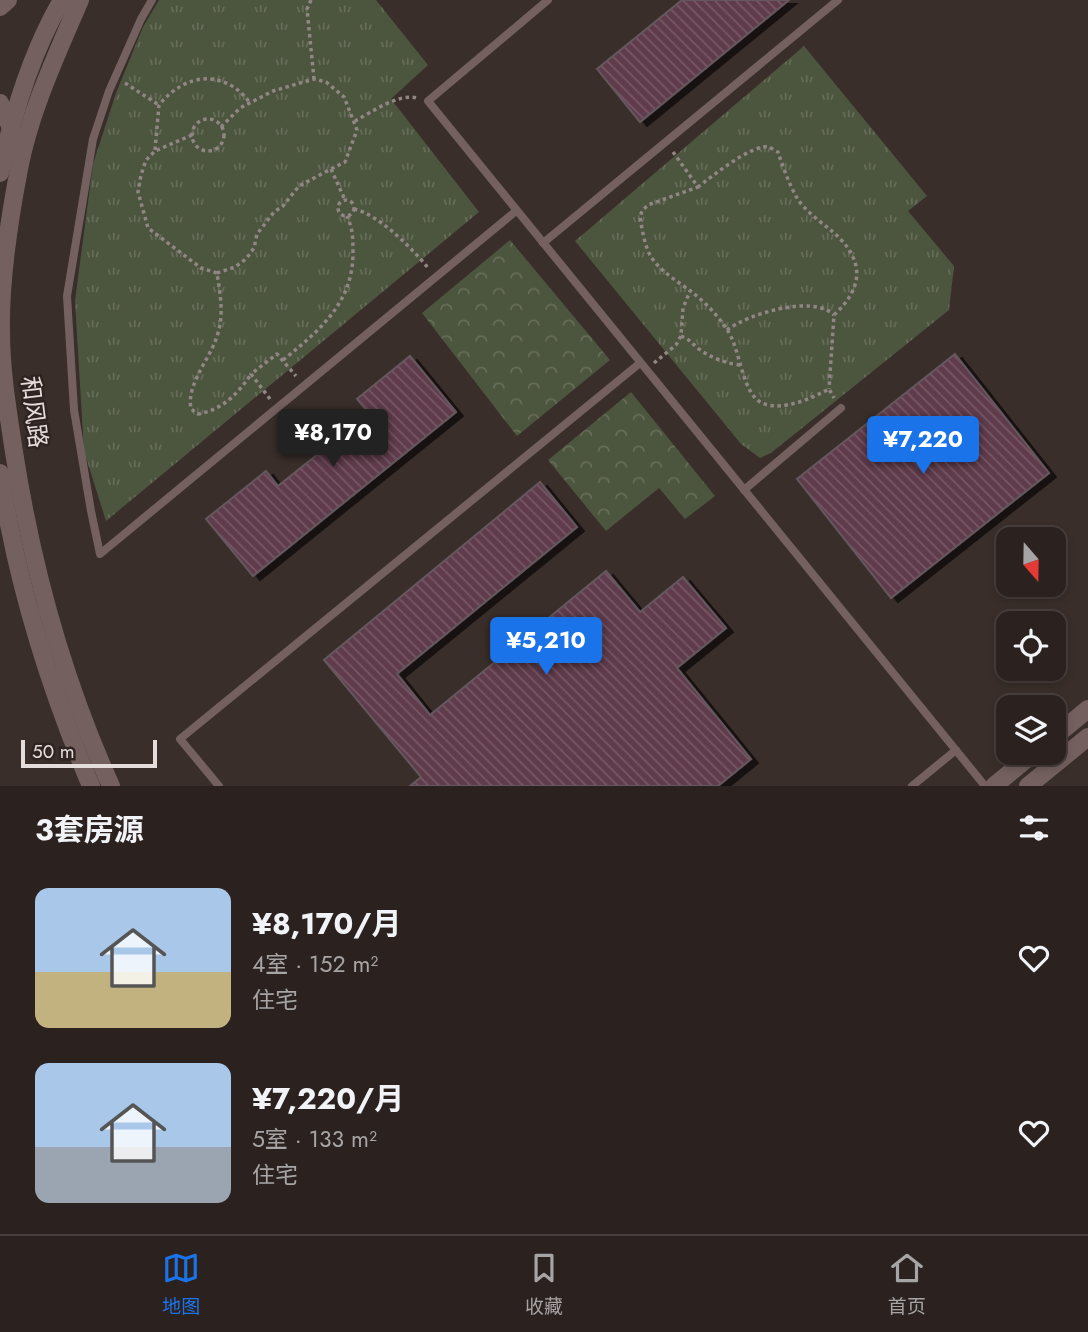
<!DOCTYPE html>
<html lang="zh">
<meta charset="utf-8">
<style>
:root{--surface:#2b2220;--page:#332a29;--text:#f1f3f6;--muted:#a6a4a5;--line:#473f3e;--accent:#1a73e8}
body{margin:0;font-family:Jost,"Noto Sans SC",sans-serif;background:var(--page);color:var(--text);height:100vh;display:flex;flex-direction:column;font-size:26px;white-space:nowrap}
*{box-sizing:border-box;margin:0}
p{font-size:23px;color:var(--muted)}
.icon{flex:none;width:38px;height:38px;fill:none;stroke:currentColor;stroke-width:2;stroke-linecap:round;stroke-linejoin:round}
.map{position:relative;height:786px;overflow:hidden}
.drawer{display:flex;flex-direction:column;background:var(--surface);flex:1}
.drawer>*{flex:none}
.needle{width:46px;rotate:160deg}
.buttons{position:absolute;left:996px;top:527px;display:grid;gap:14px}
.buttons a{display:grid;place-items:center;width:70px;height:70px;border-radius:14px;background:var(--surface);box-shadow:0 4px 10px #0003,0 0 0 2px var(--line);font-size:35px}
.scale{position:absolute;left:21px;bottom:18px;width:136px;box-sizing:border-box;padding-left:7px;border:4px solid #e5dddb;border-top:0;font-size:19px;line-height:24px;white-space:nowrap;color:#e5dddb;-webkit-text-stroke:5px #2f2421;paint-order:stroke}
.price{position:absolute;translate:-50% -60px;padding:0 16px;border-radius:7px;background:var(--accent);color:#fff;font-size:23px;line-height:46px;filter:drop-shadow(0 2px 4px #0008)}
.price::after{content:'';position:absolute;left:50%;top:42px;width:21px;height:16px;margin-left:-10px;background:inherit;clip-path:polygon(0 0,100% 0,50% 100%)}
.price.selected{background:#222;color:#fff}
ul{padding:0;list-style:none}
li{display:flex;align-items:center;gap:21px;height:175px;padding:0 35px}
li span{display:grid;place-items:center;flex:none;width:196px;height:140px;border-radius:14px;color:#555}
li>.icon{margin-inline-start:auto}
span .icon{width:84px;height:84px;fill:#fffc;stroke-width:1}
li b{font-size:30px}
h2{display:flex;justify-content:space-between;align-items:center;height:84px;padding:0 35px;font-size:30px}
.tabs{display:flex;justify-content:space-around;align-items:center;height:98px;border-top:2px solid var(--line);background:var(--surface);font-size:19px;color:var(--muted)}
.tabs a{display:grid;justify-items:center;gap:4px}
.tabs .selected{color:var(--accent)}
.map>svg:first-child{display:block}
</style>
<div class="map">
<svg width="1088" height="786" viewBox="0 0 1088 786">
<defs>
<pattern id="forest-crowns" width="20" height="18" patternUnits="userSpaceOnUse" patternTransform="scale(1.75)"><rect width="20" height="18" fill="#4c553e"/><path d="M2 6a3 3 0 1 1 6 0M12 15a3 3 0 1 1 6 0" fill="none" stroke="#666d59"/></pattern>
<pattern id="park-tufts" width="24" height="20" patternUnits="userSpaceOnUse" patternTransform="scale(1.75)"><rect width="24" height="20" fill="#4c553e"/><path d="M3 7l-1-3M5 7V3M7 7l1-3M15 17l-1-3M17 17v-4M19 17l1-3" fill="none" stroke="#666d59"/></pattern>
<pattern id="building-back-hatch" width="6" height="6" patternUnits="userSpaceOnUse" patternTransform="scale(1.75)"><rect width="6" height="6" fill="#603b4c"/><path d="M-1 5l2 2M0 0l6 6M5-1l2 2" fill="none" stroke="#775765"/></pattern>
<filter id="shadow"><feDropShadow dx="7" dy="4" stdDeviation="0" flood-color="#0009"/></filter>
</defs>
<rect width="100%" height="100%" fill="#392e2a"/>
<g fill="url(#forest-crowns)">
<path d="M510 240 610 360 517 436 422 313Z"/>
<path d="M631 392 715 496 685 519 659 488 606 531 548 460Z"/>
</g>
<g fill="url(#park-tufts)">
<path d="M159 0H376L428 65 391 99 479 212 106 521 84 451 75 301 93 164 116 93 143 27Z"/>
<path d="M804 46 927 196 908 211 954 266 949 310 771 453 760 458 741 444 575 241Z"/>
</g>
<g fill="url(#building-back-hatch)" stroke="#64585d" stroke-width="2" filter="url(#shadow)">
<path d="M682 0H789L640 122 597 69Z"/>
<path d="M955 354 1049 473 891 598 797 479Z"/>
<path d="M410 356 456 412 253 576 206 519 266 471 278 486 369 413 357 399Z"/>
<path d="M540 482 577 527 397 674 430 715 606 571 640 612 683 577 726 628 677 668 751 759 718 786H410L421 777 324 660Z"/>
</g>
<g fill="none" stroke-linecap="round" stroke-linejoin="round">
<g stroke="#908784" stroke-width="3.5" stroke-dasharray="3.5 3.5" stroke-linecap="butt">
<path d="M311 0 307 9 314 79"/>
<path d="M125 83 159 105"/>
<circle cx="208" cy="135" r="16"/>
<path d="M355 121C372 112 398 93 417 98"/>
<path d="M221 127 240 108 273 91 314 79 326 82 344 97 357 130 345 162 331 169"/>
<path d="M192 135 155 151 146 160 141 175 138 192 148 228 201 268 217 273C220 293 224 313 218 333 211 359 186 383 191 409L198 414C222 410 238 394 251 374"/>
<path d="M155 150 159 105C185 73 224 68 250 103"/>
<path d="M673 152 698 187 648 205 642 211 640 217C642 229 644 242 649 253 658 271 678 281 693 293 705 302 717 315 726 328 741 348 741 393 762 403 782 412 812 398 829 389L834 398"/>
<path d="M698 187C711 177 752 144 768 147 772 148 775 151 778 152 783 167 789 184 797 198 805 211 821 222 833 232 865 260 864 287 834 315L829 389"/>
<circle cx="346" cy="208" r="8"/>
<path d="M354 209C378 214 413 249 428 268"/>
<path d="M217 273 235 267 246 259 254 248 257 234 274 212 283 206 299 186 331 169 345 200"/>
<path d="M727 330C748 314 813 294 834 315"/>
<path d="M681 336C691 340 691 343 699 349 709 357 730 365 742 365"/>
<path d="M283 360C319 331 353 303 353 253 353 239 353 229 347 216"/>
<path d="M654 363 676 345 681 336 683 308 690 291"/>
<path d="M270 399 251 374 277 354 296 376"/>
</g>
<g stroke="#74615f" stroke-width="8">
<path d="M152 0 141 19 109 91 93 139 67 296 74 410 91 511 100 554 516 211"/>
<path d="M548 0 428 101 985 786"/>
<path d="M543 243 838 0"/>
<path d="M744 490 841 408"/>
<path d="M219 786 180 739 640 363"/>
<path d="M912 786 956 750"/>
</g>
<g stroke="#74615f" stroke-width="18">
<path d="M80 0C57 54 30 111 19 169 9 221 0 278 1 331 1 372 8 412 14 452 32 567 63 680 111 786"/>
<path d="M0 7 8 0"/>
<path d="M0 103 11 128"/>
<path d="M0 173C13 113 31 53 62 0"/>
<path d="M0 473C16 579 49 687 91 786"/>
<path d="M1054 737 1088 709"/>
<path d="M994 786 1035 752"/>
<path d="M1028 786 1088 737"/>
</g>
</g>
<g text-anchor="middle" stroke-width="5" stroke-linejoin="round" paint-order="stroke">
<g font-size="24" fill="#e5dddb" stroke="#2f2421">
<text transform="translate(34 412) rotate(83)" y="8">和风路</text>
</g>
</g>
</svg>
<div class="buttons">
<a><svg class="needle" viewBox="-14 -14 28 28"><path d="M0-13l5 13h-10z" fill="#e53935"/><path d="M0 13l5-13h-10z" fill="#a6a4a5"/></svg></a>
<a><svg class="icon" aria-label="locate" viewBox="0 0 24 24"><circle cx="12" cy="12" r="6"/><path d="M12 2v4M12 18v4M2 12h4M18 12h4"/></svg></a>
<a><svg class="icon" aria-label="layers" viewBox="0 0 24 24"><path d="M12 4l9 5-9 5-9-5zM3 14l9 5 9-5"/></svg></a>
</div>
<div class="scale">50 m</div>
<b class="price selected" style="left:333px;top:469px">¥8,170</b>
<b class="price" style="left:923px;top:476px">¥7,220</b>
<b class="price" style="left:546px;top:677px">¥5,210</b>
</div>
<section class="drawer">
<h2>3套房源<svg class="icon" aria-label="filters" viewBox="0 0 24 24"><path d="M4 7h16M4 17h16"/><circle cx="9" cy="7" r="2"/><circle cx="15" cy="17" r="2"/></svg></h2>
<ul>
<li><span style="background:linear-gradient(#a9c7e8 60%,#c2b280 0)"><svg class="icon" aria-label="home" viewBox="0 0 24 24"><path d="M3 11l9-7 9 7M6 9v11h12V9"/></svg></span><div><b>¥8,170/月</b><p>4室 · 152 m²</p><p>住宅</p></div><svg class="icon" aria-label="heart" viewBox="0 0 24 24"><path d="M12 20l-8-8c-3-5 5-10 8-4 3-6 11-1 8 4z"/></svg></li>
<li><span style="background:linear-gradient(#a9c7e8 60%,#9aa5b1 0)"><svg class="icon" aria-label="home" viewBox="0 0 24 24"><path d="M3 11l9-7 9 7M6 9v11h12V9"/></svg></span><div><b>¥7,220/月</b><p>5室 · 133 m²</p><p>住宅</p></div><svg class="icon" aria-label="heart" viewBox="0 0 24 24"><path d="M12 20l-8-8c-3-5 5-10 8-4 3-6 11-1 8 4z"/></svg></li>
</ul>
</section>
<nav class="tabs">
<a class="selected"><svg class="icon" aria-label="map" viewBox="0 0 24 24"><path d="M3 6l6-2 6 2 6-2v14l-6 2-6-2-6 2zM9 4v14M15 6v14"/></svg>地图</a>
<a><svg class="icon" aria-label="saved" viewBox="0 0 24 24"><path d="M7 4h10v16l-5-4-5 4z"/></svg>收藏</a>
<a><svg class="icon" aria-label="home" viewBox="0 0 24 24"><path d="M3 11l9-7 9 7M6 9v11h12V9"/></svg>首页</a>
</nav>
